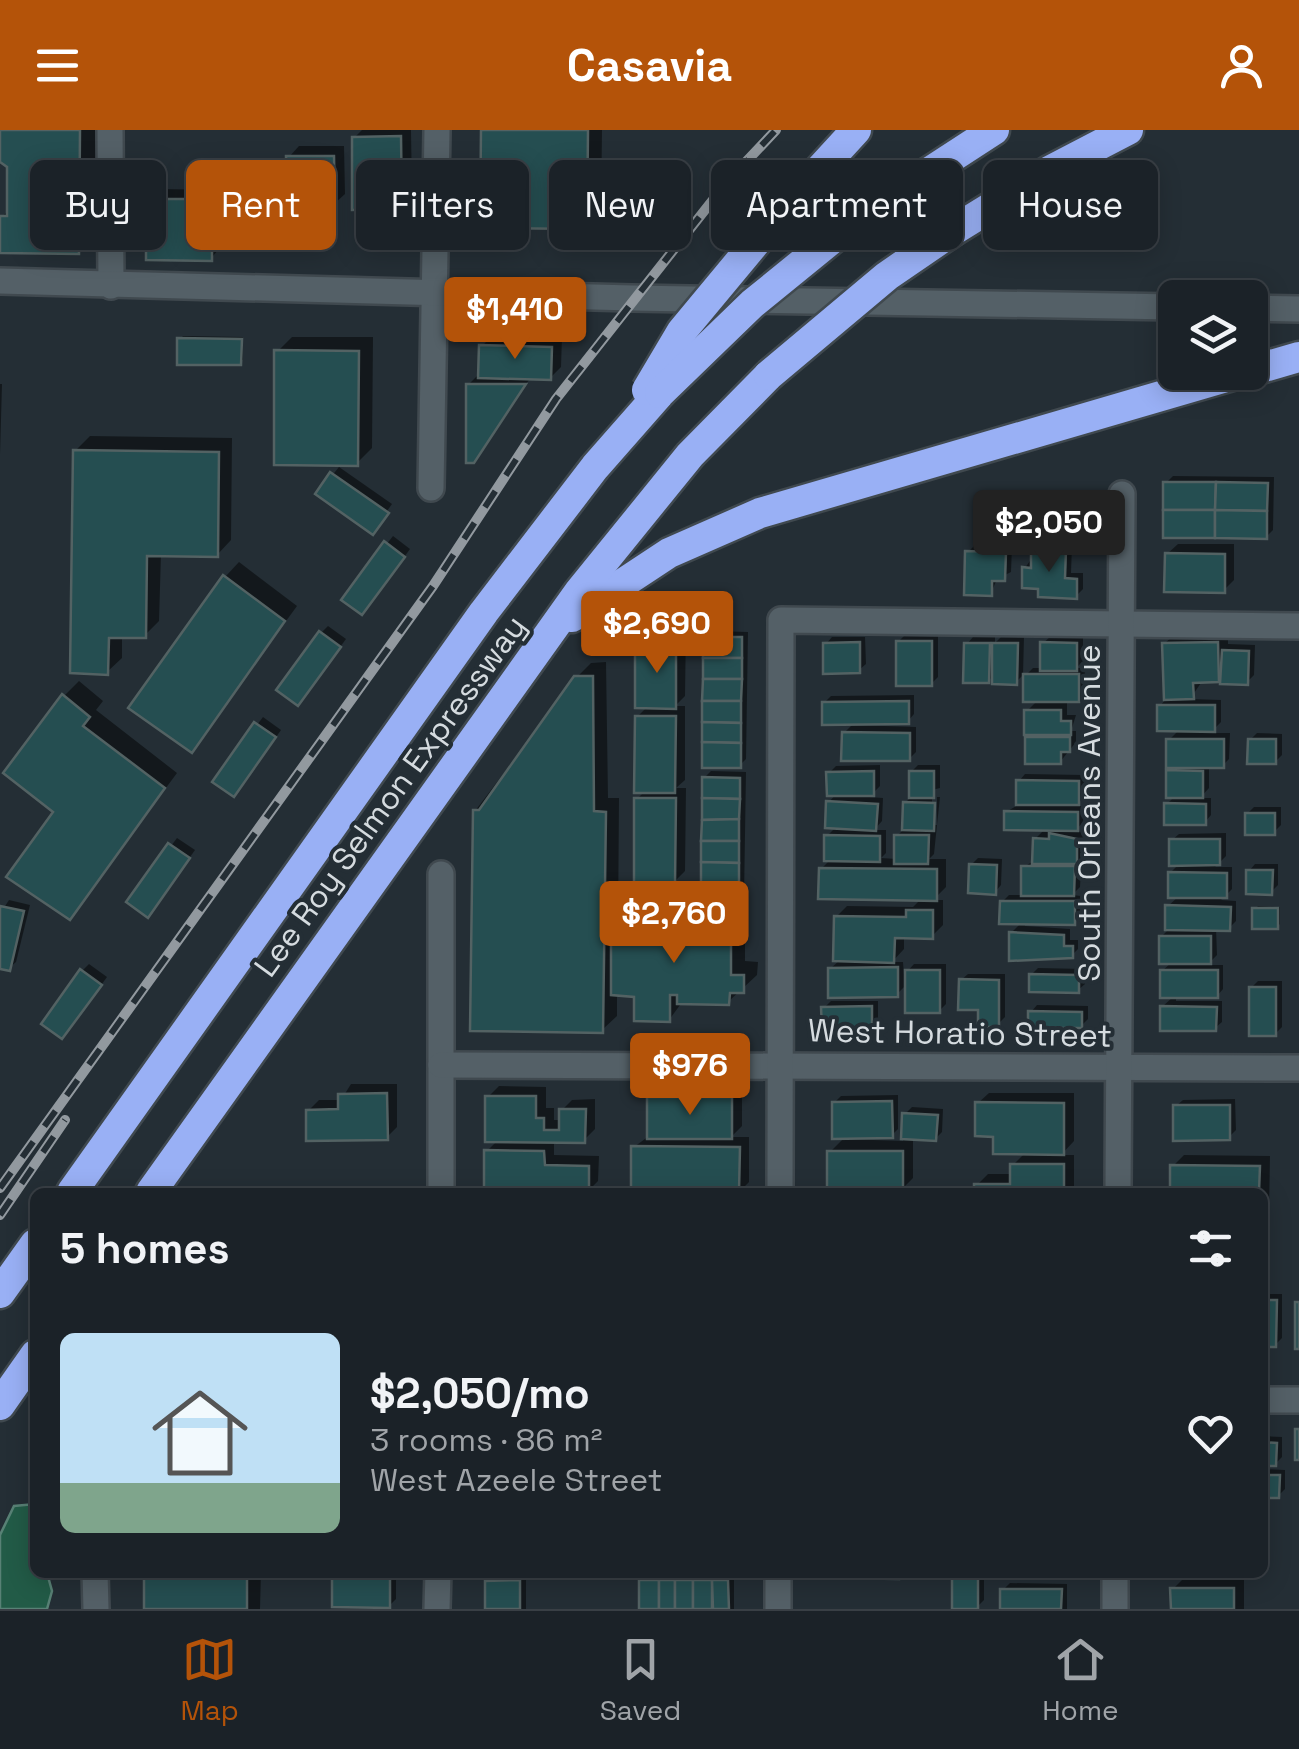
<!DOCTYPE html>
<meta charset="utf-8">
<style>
:root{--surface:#1b2228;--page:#282f34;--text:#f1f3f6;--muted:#a0a4a8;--line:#393f45;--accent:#b45309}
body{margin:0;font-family:"Space Grotesk",sans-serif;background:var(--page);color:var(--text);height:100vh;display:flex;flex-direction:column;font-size:38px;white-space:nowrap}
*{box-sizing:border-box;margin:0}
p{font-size:32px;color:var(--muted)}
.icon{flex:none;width:55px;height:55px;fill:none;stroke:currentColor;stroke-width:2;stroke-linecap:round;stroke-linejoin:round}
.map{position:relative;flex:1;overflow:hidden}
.side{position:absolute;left:30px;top:1058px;width:1238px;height:390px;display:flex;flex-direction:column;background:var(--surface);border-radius:15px;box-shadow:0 5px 25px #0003,0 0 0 2px var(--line)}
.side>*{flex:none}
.hud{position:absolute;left:30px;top:30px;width:1240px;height:90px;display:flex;gap:20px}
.buttons{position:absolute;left:1158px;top:150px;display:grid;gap:20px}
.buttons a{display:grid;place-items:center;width:110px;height:110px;border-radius:15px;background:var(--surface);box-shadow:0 5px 25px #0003,0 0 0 2px var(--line);font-size:50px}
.price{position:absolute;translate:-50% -85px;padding:0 22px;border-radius:10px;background:var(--accent);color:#fff;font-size:32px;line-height:65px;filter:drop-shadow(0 2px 5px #0008)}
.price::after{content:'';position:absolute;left:50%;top:60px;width:30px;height:22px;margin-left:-15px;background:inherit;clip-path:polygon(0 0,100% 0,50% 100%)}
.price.on{background:#222;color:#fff}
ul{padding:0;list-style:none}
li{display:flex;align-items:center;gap:30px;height:250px;padding:0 30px}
li span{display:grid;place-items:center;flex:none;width:280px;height:200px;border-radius:15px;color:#555}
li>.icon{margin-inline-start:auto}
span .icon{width:120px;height:120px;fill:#fffc;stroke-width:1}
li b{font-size:42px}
h2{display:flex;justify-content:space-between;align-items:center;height:120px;padding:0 30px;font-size:42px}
.pill{padding:0 35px;border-radius:15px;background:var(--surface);box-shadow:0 5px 25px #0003,0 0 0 2px var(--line);font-size:35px;line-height:90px}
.pill.on{background:var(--accent);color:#fff}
header{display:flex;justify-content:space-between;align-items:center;height:130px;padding:0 30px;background:var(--accent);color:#fff;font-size:45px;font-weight:700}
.dock{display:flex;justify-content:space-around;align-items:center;height:140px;border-top:2px solid var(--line);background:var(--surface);font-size:28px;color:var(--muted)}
.dock a{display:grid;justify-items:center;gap:5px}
.dock .on{color:var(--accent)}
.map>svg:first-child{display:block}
</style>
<header><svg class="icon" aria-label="menu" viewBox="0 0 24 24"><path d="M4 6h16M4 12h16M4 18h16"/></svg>Casavia<svg class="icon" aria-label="person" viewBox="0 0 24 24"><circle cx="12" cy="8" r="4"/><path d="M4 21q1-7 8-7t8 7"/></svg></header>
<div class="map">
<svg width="1299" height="1479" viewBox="0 0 1299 1479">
<rect width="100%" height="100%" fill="#242e35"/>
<path fill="#225b47" stroke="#588175" stroke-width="2.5" d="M35 1374V1442L47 1443 52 1461 47 1479H0V1405L14 1376Z"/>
<g fill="#0007">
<path d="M0 0H101L100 100 78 122 2 87 9 80 10 36 0 29Z"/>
<path d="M362 0H411L412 66 401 77 354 8Z"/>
<path d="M484 0H602L601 82 586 97Z"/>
<path d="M299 16H344L345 64 334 74 289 27Z"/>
<path d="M159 59 222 60 221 117 211 128 148 70Z"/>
<path d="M493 205 562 207 561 237 550 248 531 247 473 330 468 255 479 244 482 216Z"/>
<path d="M183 206 243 207V230L180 209Z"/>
<path d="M292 207H373L372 318 357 333 277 222Z"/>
<path d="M0 254H2L0 325Z"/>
<path d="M90 306 232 308 231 410 217 425 161 424 159 491 145 505H122V528L107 542 75 321Z"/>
<path d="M339 337 392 374 375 398 318 363Z"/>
<path d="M1173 346 1274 347 1273 400 1266 407 1166 353Z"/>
<path d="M986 373H1013V398L1006 404 979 380Z"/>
<path d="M1040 374H1088V402L1081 409H1053L1052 414 1072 415 1071 443H1083V459L1076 466 1041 457 1025 438 1045 409 1033 381Z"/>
<path d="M393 406 410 419 369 476 344 469Z"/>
<path d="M1178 414H1234V450L1224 460 1167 424Z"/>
<path d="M975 415 1012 416 1011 442 997 449 991 463 968 422Z"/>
<path d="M239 432 297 476 192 620 225 447Z"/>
<path d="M669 495H686L685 566 675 576H685V650L676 658H686L685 741 674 752 637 669 646 660 637 587 648 576 638 524 649 513 658 514V506Z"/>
<path d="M328 496 346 509 304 566 321 503Z"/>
<path d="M712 501 748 502 746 629 740 635 706 508Z"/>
<path d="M1228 502V514L1255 515 1254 545 1247 552 1223 545 1203 550 1190 569 1221 570V592L1210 603H1230L1229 629 1223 635H1209V658L1200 668H1211V685L1205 692 1167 674 1176 665 1168 641 1174 635 1169 610 1180 599 1160 576 1166 569 1164 514 1175 504Z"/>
<path d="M905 505H938V547L931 554 898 512Z"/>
<path d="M832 507H865L866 534 859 540 826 514Z"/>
<path d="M973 507H995V513L1001 507H1024L1023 545 1016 552 994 545 988 551 967 514Z"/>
<path d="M1050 507H1083V531L1076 538H1085L1084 563 1078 570H1067V585H1076L1071 601H1076V612L1060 632H1028L1027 581 1038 570 1026 545 1033 538H1043V513Z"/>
<path d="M606 532 608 668H619L618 800 628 790H661L676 772H703L704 648 711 641 746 642 744 767 735 774V789L745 790V831L758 832 757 845 728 872 683 871 669 890 637 864 617 863V886L602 900 475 681 576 548 591 533Z"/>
<path d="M79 551 103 571 96 580 177 643 70 787 57 681 64 566Z"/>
<path d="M914 565V584L908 591 824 573 831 566Z"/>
<path d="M263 587 281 600 241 657 215 651Z"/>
<path d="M852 595 916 597V622L909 629 844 603Z"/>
<path d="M1257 603 1282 604V625L1275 632 1250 610Z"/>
<path d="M880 635V656L869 667 883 668 882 691 874 700H886V723L881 728 897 729V706L905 698V673L911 667V642L918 635H940V658L932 660V695H937L934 724 929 729H946V757L933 770H943V795L932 806 904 805V819L892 832H903L904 845 914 834H946V874L939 881 907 854 897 864 830 839 841 829 836 787 847 776 913 777 922 768 821 739 831 729 827 706 837 696 829 672 837 663 829 643 836 636Z"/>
<path d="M1025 644 1084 645V666L1074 676H1084L1083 692 1075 701 1083 702 1080 757 1072 765 1081 766V786L1074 792H1025V796L1070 799V810H1078V819L1071 826 1011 803 1022 792 1002 772 1009 765H1024V737L1035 730V709L1046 698 1006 682 1018 675 1019 651Z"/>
<path d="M937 667H940L937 695Z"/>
<path d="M1254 677H1281V695L1274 702 1247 684Z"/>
<path d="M1226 703V726L1215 737H1232V759L1221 770 1236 771V791L1229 798H1216L1217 825 1207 835H1223V859L1217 866H1176V871H1222V892L1215 898 1162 877 1174 866 1162 841 1172 832 1161 807 1167 801 1168 776 1179 766 1170 743 1180 733 1172 710 1179 704Z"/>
<path d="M177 708 195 720 154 778 129 772Z"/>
<path d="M978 728 1002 729 1001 755 995 762 971 735Z"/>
<path d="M1255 734H1278V755L1271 762 1249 741Z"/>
<path d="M9 770 30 775 16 832 9 838 0 836V784Z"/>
<path d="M1258 776 1280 777V794L1277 797 1255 779Z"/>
<path d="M89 834 107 847 69 899 82 841Z"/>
<path d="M1038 838 1085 839V854L1078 860 1031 845Z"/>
<path d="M968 844H1005V887L998 894 961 850Z"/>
<path d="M1258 851H1282V897L1275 904 1251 858Z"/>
<path d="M831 871H878V890L871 897 824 878Z"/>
<path d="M1037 875 1088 876V889L1081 896 1031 882Z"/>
<path d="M351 954H397V997L386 1008 308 981 319 970H341Z"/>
<path d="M499 956 546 957V978H554V990H561V981L572 970 595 969V999L584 1010H554V1025L599 1026 598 1051 588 1061 498 1062 487 1021 499 1009 488 967Z"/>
<path d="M660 957H742V996L731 1007H749V1052L739 1062H676L634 1017 649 1006V968Z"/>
<path d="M989 963H1074V1011L1061 1025H1074V1062H977V1055L988 1044H1013V1035L1026 1022 995 1004 978 973Z"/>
<path d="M898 965V999L892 1005 834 973 841 966Z"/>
<path d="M1235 969 1236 1000 1229 1007 1176 976 1183 970Z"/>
<path d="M912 977 943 979 942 1002 935 1009 913 1007V1048L902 1059 830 1022 843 1009 903 1011 905 984Z"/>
<path d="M1184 1025 1270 1026 1269 1079 1262 1085V1062H1172L1173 1036Z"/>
<path d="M1262 1095H1269L1268 1147 1262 1153Z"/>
<path d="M1262 1164H1282V1208L1275 1215H1262Z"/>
<path d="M1262 1306 1282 1307V1327L1275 1334H1262Z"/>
<path d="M1262 1339 1285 1340V1359L1278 1366H1262Z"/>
<path d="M147 1442H261L260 1479H146Z"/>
<path d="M335 1442H396V1469L389 1476Z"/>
<path d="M960 1442H984V1470L977 1477 955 1448Z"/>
<path d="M734 1444V1479H642V1451L648 1445Z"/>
<path d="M494 1445H526V1479H488V1452Z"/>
<path d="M1184 1448H1244V1479H1173V1459Z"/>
<path d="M1010 1453 1067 1454V1479H1003V1460Z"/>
</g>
<g fill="#254e51" stroke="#536263" stroke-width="2.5">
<path d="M0 0H80L79 124 0 123V86H7V37L0 32Z"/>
<path d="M481 0H588L587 99 480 98Z"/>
<path d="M401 6 402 79 352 80V7Z"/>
<path d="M286 26H334L335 77H287Z"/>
<path d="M146 69H212V131L146 130Z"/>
<path d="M177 208 242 209 241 235H177Z"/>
<path d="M479 215 552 217 551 250 478 248Z"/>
<path d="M274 220 359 221 358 336 274 335Z"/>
<path d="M466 254H526L474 333H466Z"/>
<path d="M73 320 219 322 218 427 147 426 146 508H109L108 545 70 543Z"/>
<path d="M330 342 389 383 373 405 315 364Z"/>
<path d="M1163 352H1216L1215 380H1163Z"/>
<path d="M1216 352 1268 353 1267 381 1215 380Z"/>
<path d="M977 379H1007V407H976Z"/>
<rect x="1031" y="380" width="51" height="32"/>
<rect x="1163" y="380" width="52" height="28"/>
<path d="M1215 380 1267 381V409L1215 408Z"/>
<path d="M384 411 405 427 362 485 341 470Z"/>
<path d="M1031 419 1066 420 1065 448 1077 449V469L1038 467V459L1022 458V437L1031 438Z"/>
<path d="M965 421 1006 422 1005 451H992V466L964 465Z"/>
<path d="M1165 423 1225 424V463L1164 462Z"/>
<path d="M223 445 285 491 192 623 128 578Z"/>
<path d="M319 501 341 517 298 576 276 560Z"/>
<path d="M656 505H676V579L635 578V523L656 524Z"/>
<rect x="703" y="507" width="39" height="21"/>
<rect x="896" y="511" width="36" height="45"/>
<path d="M860 512V543L823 544V513Z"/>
<path d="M1040 512 1077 513V541H1040Z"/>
<path d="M1218 512 1219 552 1193 553 1194 569 1164 570 1162 513Z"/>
<path d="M964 513H990L989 553H963Z"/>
<path d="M992 513H1018L1017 555 992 554Z"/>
<path d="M1222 520 1249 521 1248 555 1220 554Z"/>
<rect x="703" y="528" width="39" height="21"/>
<rect x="1023" y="544" width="56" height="28"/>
<path d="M574 546H593L594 681 606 682 603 903 470 901 473 680H479Z"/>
<path d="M703 549H742L741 571H702Z"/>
<path d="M62 564 90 587 83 596 165 658 70 790 6 747 53 682 3 643Z"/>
<path d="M702 571H741V593L702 592Z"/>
<path d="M909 571V594L822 595V572Z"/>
<path d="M1157 575H1215V602L1157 601Z"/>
<path d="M1024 580H1061V591H1071V605H1024Z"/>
<path d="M635 586H676L675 663H634Z"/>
<path d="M254 592 276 607 234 667 212 652Z"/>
<path d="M702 592 741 593V613L702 612Z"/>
<path d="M842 602 910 603V631H841Z"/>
<path d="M1025 607H1070V622H1061V634H1025Z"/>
<rect x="1166" y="609" width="58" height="29"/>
<path d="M1248 609H1276V634H1247Z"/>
<path d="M702 612 741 613V638H702Z"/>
<path d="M1166 640 1203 641V668H1166Z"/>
<path d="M874 641V666H827L826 642Z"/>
<rect x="909" y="641" width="25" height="27"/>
<path d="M702 647 740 648V669L702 668Z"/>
<path d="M1016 650 1079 651V675H1016Z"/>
<path d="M634 668H676L675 754H634Z"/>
<path d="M702 668 740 669 739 689 702 690Z"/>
<path d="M826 671 878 674 876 701 825 698Z"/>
<path d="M903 672 935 673 934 701 902 700Z"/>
<path d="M1164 673 1206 674V695H1164Z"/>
<path d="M1004 681 1078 682V701L1004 700Z"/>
<rect x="1245" y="683" width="30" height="22"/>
<path d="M739 689V711H701L702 690Z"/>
<path d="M1049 703 1077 709V734H1032L1033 708 1049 709Z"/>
<path d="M824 705 880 706V732L824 731Z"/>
<path d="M894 705H929L928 734H894Z"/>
<path d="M1169 709H1220V735L1169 736Z"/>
<path d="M701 711H739V733L701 732Z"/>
<path d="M168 713 190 728 148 788 126 772Z"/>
<path d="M701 732 739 733V755L701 754Z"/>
<path d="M969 734 997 735 996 765 968 763Z"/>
<path d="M1021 736H1075L1074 766H1021Z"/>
<path d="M819 738 937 739V771L818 769Z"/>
<path d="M1246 740H1273L1272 765 1246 764Z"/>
<path d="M1168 742 1227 743V768H1168Z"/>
<path d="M701 754 739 755V777L701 776Z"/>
<path d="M1000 771H1075V795L999 794Z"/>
<path d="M1165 775 1231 777 1230 801 1165 800Z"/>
<path d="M0 776 24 781 10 841 0 839Z"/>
<rect x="1252" y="778" width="26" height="21"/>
<path d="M906 780H933V809L895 808 894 833 833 831 834 786 906 787Z"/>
<path d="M659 786 721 787V803H731V845H744V863H730L729 875 677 874V865H670V892L634 891V867L611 865V803H658Z"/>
<path d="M1009 802 1064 805V816H1073V828L1009 831Z"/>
<rect x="1159" y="806" width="52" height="28"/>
<path d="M898 837V867L828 868V838Z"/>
<path d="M80 839 102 855 62 909 41 894Z"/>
<rect x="905" y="840" width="35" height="43"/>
<rect x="1160" y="840" width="58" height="28"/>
<path d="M1029 844 1079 845V863L1029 862Z"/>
<path d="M959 849 999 850V897H978V880H958Z"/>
<rect x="1249" y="857" width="27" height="49"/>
<path d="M872 876V899L822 900 821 877Z"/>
<path d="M1160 876 1217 877 1216 901H1160Z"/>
<path d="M1028 881 1082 882V898H1028Z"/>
<path d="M387 963 388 1010 306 1011V980L338 979V964Z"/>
<path d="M485 966H536V988H544V1000H559V979H586L585 1013 485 1012Z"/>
<rect x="647" y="967" width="85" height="42"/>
<path d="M892 971 893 1008 832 1009V972Z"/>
<path d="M975 972 1064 973V1025L993 1024V1007L975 1006Z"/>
<path d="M1173 975H1230V1010L1173 1011Z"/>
<path d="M902 983 938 985 936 1011 901 1009Z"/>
<path d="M631 1016 740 1017 739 1062H631Z"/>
<path d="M484 1020 544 1021 545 1035 589 1036V1062H484Z"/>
<rect x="827" y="1021" width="76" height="40"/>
<path d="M1010 1034H1064V1062H974V1054H1010Z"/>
<path d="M1170 1035 1260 1036 1259 1062H1170Z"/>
<path d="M1262 1170H1277L1276 1217H1262Z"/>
<rect x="1295" y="1172" width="4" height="47"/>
<rect x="1295" y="1299" width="4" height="31"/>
<path d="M1262 1312 1277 1313 1276 1336H1262Z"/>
<path d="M1262 1345H1280L1279 1368H1262Z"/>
<rect x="144" y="1442" width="103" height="37"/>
<path d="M332 1442H390V1478L332 1477Z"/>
<path d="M832 1442H899V1449L832 1448Z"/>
<rect x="952" y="1447" width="26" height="32"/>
<path d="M520 1450V1479H485V1451Z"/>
<rect x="639" y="1450" width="20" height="29"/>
<rect x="659" y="1450" width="16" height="29"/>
<rect x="675" y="1450" width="18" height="29"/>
<rect x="693" y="1450" width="19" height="29"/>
<path d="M712 1450H728L729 1479H713Z"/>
<path d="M1170 1458H1234V1479H1171Z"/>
<path d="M1000 1459H1062L1061 1479H1000Z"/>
</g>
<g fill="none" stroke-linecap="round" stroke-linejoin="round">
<g stroke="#40494f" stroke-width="30">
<g id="street">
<path d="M110 0 111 156"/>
<path d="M431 358 437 0"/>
<path d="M441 744V1062"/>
<path d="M441 935 1299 938"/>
<path d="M780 1062 781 490 1299 496"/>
<path d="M1118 1062 1122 364"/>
<path d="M1262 1270H1299"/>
<path d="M95 1442 96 1479"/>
<path d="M437 1479 438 1442"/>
<path d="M778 1479V1442"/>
<path d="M1115 1479V1442"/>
</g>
</g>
<g stroke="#40494f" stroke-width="30">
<g id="secondary">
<path d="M0 151 632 168 1175 177"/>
<path d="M1250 178 1299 179"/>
</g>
</g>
<g stroke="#40494f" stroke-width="35">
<g id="highway">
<path d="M780 83 856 0"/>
<path d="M854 91 994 0"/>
<path d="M954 100 1051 40 1128 0"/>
<path d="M1250 241 1299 227"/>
<path d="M572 487 669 423 760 383 1243 242"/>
<path d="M72 1062 484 482 595 337 660 263"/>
<path d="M151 1062 579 462 690 325 769 245"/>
<path d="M0 1163 35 1114"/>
<path d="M0 1275 35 1225"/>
</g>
</g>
<use href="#street" stroke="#546067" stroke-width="25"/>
<use href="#secondary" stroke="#546067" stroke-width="25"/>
<use href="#highway" stroke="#99b0f5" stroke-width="30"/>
<g stroke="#92999f" stroke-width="10">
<g id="rail">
<path d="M0 1058 433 456 556 269 727 52 776 0"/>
<path d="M0 1085 65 990"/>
</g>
</g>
<use href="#rail" stroke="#242e35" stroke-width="6" stroke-dasharray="19" stroke-linecap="butt"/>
<g stroke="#40494f" stroke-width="35" stroke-linecap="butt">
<g id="highway-bridge">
<path d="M769 245 887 146 954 100"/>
<path d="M647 260 682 201 780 83"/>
<path d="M660 263 752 174 854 91"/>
</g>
</g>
<use href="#highway-bridge" stroke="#99b0f5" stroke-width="30"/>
</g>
<g text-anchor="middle" stroke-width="8" stroke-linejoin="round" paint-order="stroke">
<g font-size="32" fill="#d5dbdf" stroke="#242e35">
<text transform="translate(390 666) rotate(-54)" y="11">Lee Roy Selmon Expressway</text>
<text transform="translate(1089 683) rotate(-90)" y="11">South Orleans Avenue</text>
<text transform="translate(960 903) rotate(1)" y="11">West Horatio Street</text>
</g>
</g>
</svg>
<div class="buttons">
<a><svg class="icon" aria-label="layers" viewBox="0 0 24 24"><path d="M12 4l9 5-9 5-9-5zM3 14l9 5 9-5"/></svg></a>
</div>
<b class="price" style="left:515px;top:232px">$1,410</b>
<b class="price on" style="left:1049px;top:445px">$2,050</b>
<b class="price" style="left:657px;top:546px">$2,690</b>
<b class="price" style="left:674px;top:836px">$2,760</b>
<b class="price" style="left:690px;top:988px">$976</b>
<div class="hud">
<a class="pill">Buy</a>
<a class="pill on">Rent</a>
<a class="pill">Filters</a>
<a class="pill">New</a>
<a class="pill">Apartment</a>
<a class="pill">House</a>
</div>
<section class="side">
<h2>5 homes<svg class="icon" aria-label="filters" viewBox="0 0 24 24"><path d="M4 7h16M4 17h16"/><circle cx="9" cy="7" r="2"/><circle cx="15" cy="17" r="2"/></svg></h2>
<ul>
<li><span style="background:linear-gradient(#bfe0f5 75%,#7fa58c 0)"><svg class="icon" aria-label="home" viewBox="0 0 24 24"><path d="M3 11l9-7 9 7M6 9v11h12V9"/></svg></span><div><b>$2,050/mo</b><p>3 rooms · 86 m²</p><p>West Azeele Street</p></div><svg class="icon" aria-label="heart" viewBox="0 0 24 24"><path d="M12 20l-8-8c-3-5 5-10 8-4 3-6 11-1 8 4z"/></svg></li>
</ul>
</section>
</div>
<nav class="dock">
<a class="on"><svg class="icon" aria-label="map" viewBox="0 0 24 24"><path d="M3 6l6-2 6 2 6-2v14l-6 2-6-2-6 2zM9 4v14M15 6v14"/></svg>Map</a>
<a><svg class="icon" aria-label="saved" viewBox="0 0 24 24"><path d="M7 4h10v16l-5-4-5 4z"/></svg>Saved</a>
<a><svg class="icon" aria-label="home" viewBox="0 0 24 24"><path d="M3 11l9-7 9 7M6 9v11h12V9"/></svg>Home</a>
</nav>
